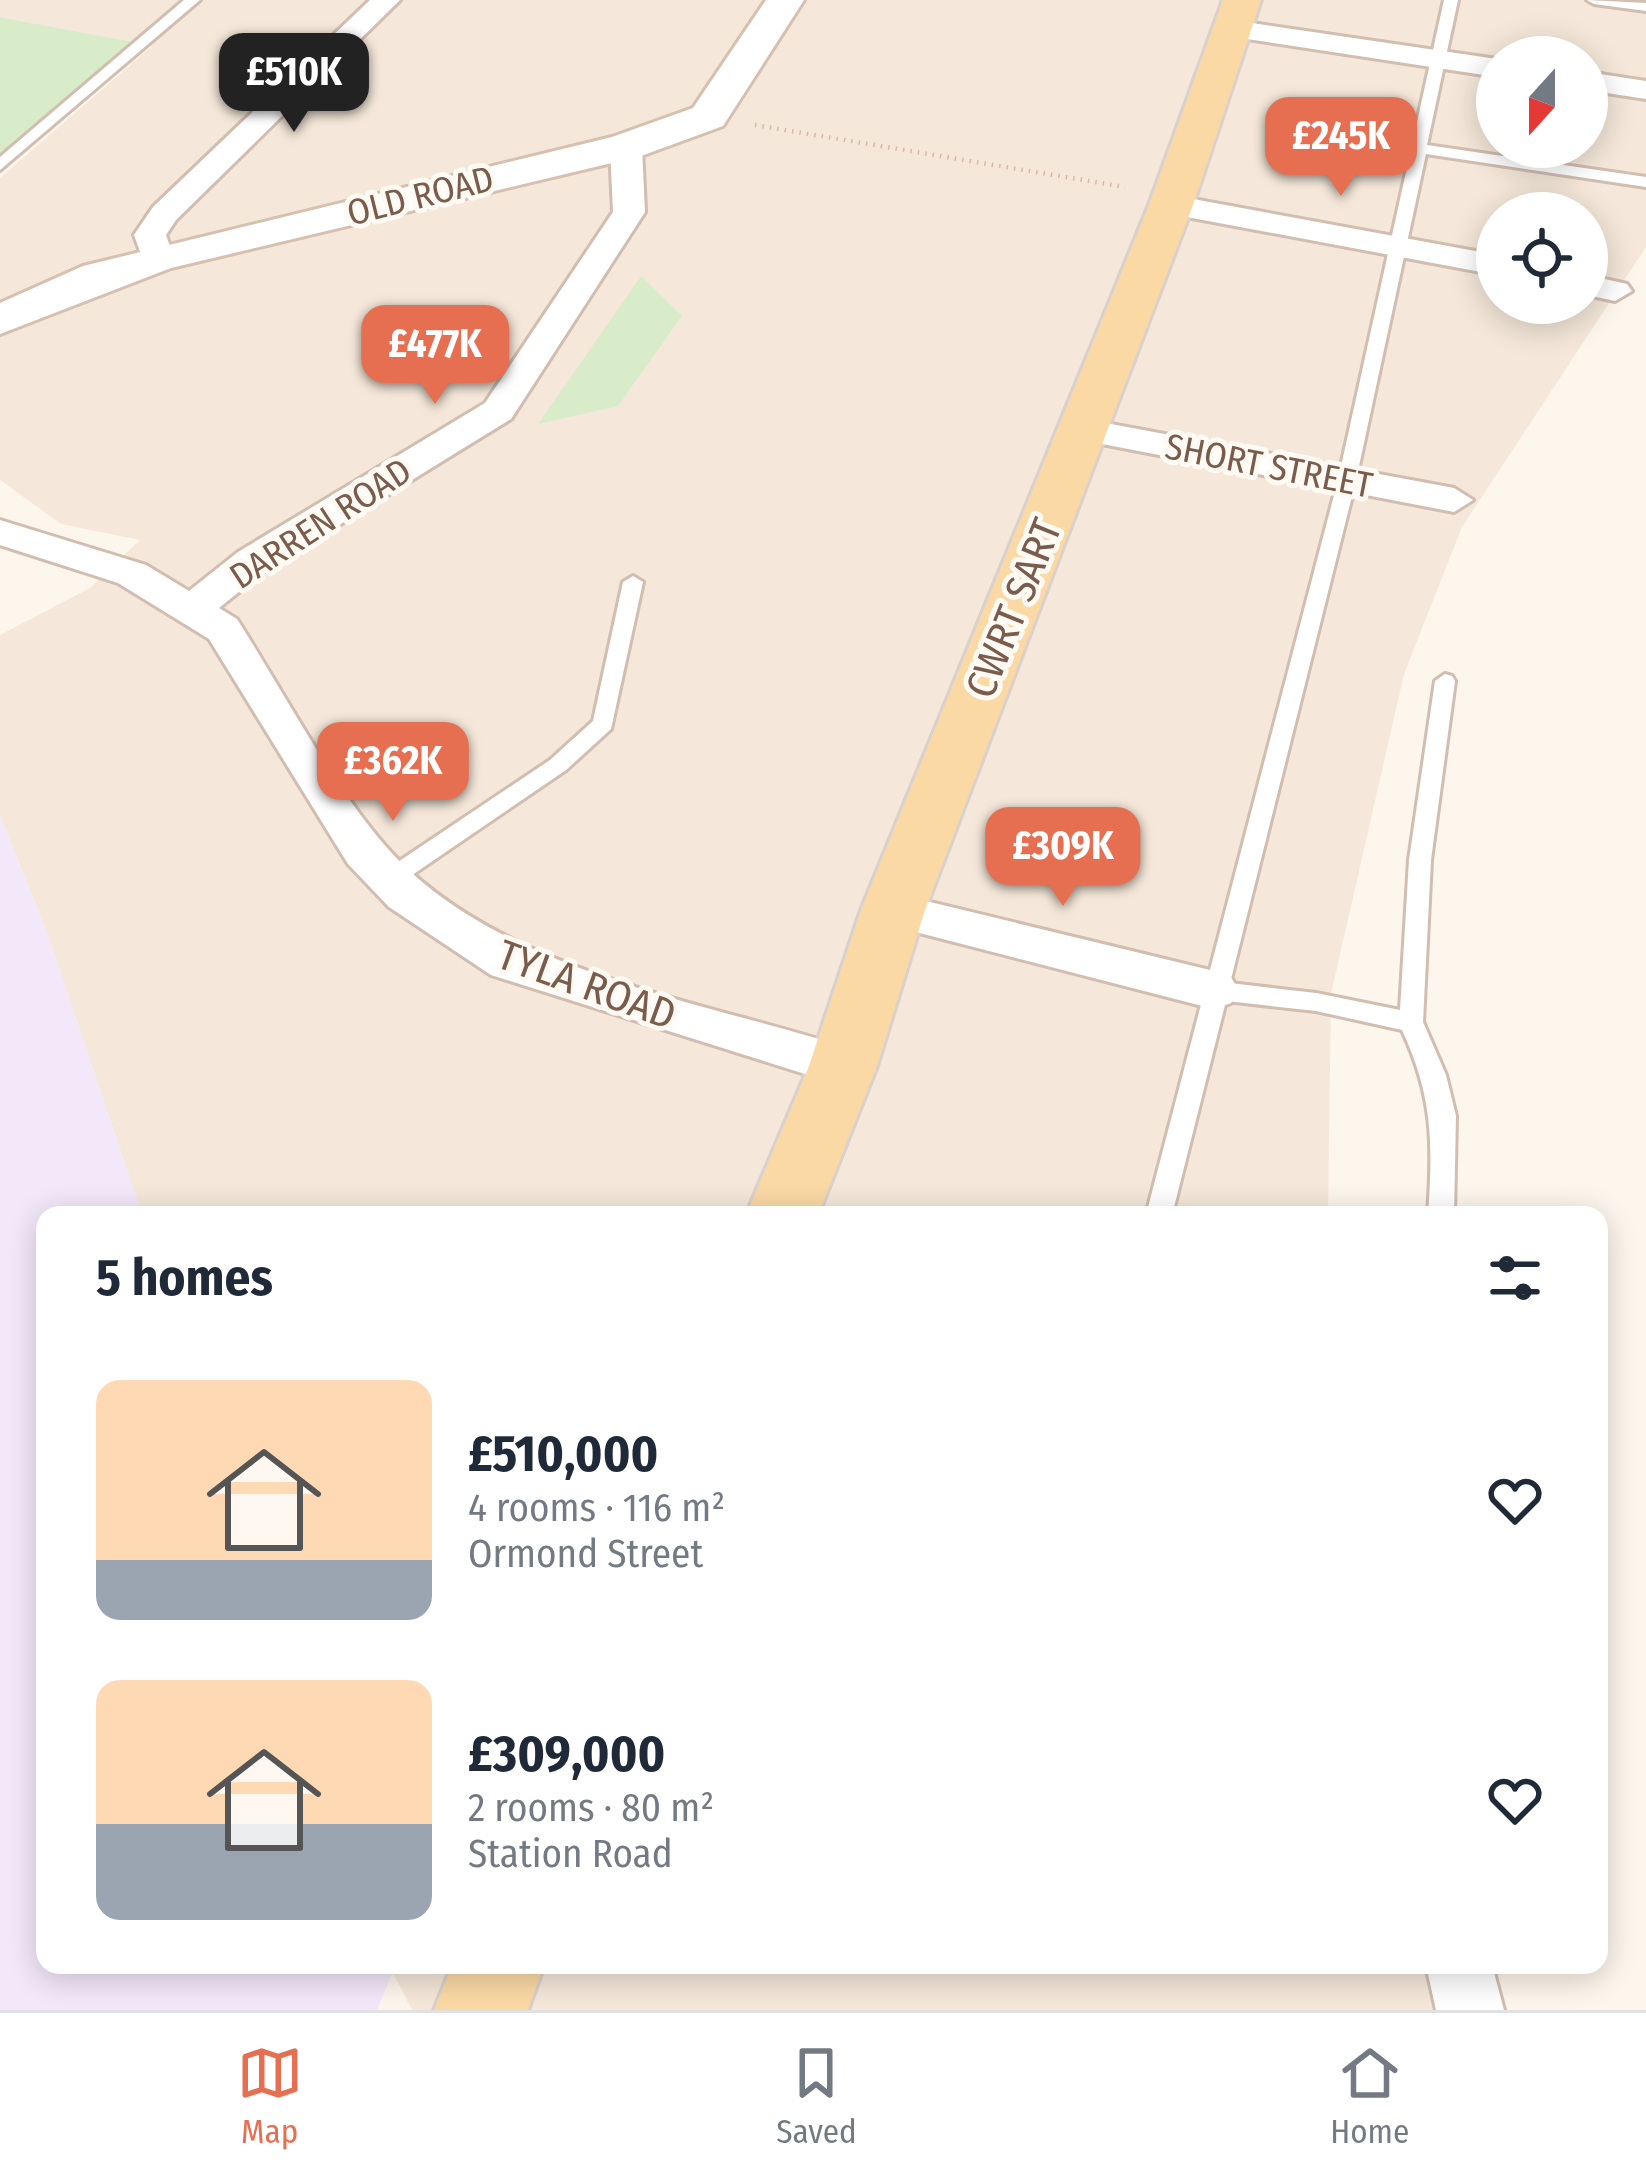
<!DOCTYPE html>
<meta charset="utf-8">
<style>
:root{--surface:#fff;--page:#f2f2f3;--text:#1f2937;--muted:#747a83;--line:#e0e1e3;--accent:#e76f51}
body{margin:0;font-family:"Fira Sans Condensed",sans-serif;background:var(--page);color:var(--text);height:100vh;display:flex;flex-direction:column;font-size:45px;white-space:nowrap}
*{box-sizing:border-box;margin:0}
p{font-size:39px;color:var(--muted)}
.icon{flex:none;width:66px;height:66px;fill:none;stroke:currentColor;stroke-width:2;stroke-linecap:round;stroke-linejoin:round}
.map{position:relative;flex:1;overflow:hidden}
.sheet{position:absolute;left:36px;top:1206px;width:1572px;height:768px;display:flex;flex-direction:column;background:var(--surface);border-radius:24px;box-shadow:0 6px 30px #0003}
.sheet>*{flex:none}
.needle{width:78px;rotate:201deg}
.controls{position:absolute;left:1476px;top:36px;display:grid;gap:24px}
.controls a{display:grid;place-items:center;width:132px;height:132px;border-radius:50%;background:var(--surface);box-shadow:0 6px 30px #0003;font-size:60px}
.price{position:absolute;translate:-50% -102px;padding:0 27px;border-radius:24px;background:var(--accent);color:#fff;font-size:39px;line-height:78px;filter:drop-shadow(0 3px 6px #0008)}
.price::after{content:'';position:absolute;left:50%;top:72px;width:36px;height:27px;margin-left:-18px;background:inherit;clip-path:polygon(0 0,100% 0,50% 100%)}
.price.current{background:#222;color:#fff}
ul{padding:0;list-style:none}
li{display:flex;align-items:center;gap:36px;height:300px;padding:0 60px}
li span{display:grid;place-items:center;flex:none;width:336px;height:240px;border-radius:24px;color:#555}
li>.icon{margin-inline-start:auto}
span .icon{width:144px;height:144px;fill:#fffc;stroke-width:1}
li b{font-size:51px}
h2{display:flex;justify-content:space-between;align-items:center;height:144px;padding:0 60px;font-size:51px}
.dock{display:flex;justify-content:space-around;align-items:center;height:168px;border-top:3px solid var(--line);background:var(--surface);font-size:33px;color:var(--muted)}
.dock a{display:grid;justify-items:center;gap:6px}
.dock .current{color:var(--accent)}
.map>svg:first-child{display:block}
</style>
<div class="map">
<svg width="1646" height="2010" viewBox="0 0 1646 2010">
<rect width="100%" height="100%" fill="#fdf6ec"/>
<g fill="#f5e8da" fill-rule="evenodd">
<path d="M0 0H1646V247L1462 527 1404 674 1331 994 1328 1215H142L46 930 0 816V635L90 588 140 540 61 524 0 480V178L152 46 0 17ZM1497 57H1587V147H1497ZM1497 213H1587V303H1497Z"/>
<path d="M389 1965H1459L1470 2010H412Z"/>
</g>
<path fill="#f3e8fa" d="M0 816 46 930 142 1215H45V1965H389L392 1974 377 2010H0Z"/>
<g fill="#d8ecc9">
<path d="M0 17 133 42 0 157Z"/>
<path d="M641 276 682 316 618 406 538 424Z"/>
</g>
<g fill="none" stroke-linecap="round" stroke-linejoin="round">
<g stroke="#d1beb0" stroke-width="6">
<g id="lane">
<path d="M184 0H200L0 170V157Z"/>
<path d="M1444 0H1458L1427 145 1646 177V187L1426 154 1356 480 1230 983 1316 993 1400 1010 1409 860 1435 681 1445 674 1452 676 1455 681 1431 860 1423 1022 1446 1075 1456 1116 1454 1215H1428C1433 1143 1433 1097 1402 1030L1316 1011 1226 1001 1172 1215H1146L1338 480Z"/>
<path d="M1587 0 1646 3V11L1594 4Z"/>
<path d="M633 576 643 582 611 729 566 770 396 886H380L377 880 380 874 550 760 593 721 623 582Z"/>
</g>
</g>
<g stroke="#d1beb0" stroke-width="6">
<g id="street">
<path d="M370 0H400L176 220 166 235 174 258 169 265H145L134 235 153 207Z"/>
<path d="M1231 20 1497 59V77L1221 35 1217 29Z"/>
<path d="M1587 72 1646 81V99L1587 90Z"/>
<path d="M626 138 642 147 645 212 511 419 266 570 219 608 237 619C281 688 331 782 382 842 492 973 704 1000 860 1052L868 1066 860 1080 843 1086 491 975 389 907 348 864 209 639 118 583 0 545V520L146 565 189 591 238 552 485 403 613 212 610 147Z"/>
<path d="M1171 195 1497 255V275L1160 212 1155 205Z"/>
<path d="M1587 275 1627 284 1632 291 1615 301 1587 295Z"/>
<path d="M1084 419 1454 488 1473 500 1454 512 1071 438 1066 430Z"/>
<path d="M893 893 1214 971 1231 977 1238 990 1231 1003 1214 1009 877 922 870 910 877 898Z"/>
<path d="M1426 1965H1492L1504 2010H1436Z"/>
</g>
</g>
<g stroke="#d6c0b0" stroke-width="6">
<path id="secondary" d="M766 0H804L723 126 641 156 171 268 0 334V303L83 266 612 137 693 108Z"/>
</g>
<g stroke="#dad1cd" stroke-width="6">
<g id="primary">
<path d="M1223 0H1261L1193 205 925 910 877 1066 818 1215H746L809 1066 861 910 1149 205Z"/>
<path d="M452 1965H544L528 2010H434Z"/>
</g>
</g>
<path stroke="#d9b8a5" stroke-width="4.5" stroke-dasharray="1.5 6" stroke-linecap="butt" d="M755 125 1125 187"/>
<use href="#lane" fill="#fff" fill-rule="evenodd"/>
<use href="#street" fill="#fff" fill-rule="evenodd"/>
<use href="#secondary" fill="#fff" fill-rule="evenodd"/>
<use href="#primary" fill="#fbd9a5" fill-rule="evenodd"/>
</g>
<g text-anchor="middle" stroke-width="10" stroke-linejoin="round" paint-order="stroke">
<g font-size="36" fill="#7a5c4d" stroke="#fffaf3">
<text transform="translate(420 195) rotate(-14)" y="13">OLD ROAD</text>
<text transform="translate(1269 465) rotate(11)" y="13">SHORT STREET</text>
<text transform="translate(320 523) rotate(-33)" y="13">DARREN ROAD</text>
</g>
<g font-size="42" fill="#7a5c4d" stroke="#fffaf3">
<text transform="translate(1013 608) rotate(-68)" y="15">CWRT SART</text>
<text transform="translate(587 984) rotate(20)" y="15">TYLA ROAD</text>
</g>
</g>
</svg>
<div class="controls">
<a><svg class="needle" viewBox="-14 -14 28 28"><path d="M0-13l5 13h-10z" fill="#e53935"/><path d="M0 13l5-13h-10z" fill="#747a83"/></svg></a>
<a><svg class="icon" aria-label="locate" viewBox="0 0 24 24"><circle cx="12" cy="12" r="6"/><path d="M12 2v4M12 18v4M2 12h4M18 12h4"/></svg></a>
</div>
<b class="price current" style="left:294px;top:135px">£510K</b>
<b class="price" style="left:1341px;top:199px">£245K</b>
<b class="price" style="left:435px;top:407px">£477K</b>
<b class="price" style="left:393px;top:824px">£362K</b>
<b class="price" style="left:1063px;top:909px">£309K</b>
<section class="sheet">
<h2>5 homes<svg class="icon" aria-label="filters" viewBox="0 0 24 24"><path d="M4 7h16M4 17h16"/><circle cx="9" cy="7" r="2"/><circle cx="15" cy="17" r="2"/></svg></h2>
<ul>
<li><span style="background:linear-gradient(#ffd9b3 75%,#9aa5b1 0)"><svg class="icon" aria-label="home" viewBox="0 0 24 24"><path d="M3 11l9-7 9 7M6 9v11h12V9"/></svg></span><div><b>£510,000</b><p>4 rooms · 116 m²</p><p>Ormond Street</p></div><svg class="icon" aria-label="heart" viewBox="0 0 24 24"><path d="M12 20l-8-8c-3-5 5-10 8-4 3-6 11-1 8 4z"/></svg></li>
<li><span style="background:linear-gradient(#ffd9b3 60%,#9aa5b1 0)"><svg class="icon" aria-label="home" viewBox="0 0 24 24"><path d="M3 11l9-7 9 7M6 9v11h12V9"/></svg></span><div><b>£309,000</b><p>2 rooms · 80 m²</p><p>Station Road</p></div><svg class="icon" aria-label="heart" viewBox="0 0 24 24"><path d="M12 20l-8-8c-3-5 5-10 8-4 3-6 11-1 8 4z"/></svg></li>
</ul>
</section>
</div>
<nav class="dock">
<a class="current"><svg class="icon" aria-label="map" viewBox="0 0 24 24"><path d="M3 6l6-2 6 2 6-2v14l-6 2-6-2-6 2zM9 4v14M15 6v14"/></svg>Map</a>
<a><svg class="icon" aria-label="saved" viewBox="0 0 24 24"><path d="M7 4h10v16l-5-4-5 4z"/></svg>Saved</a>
<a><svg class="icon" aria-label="home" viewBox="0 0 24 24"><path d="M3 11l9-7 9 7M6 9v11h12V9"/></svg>Home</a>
</nav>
